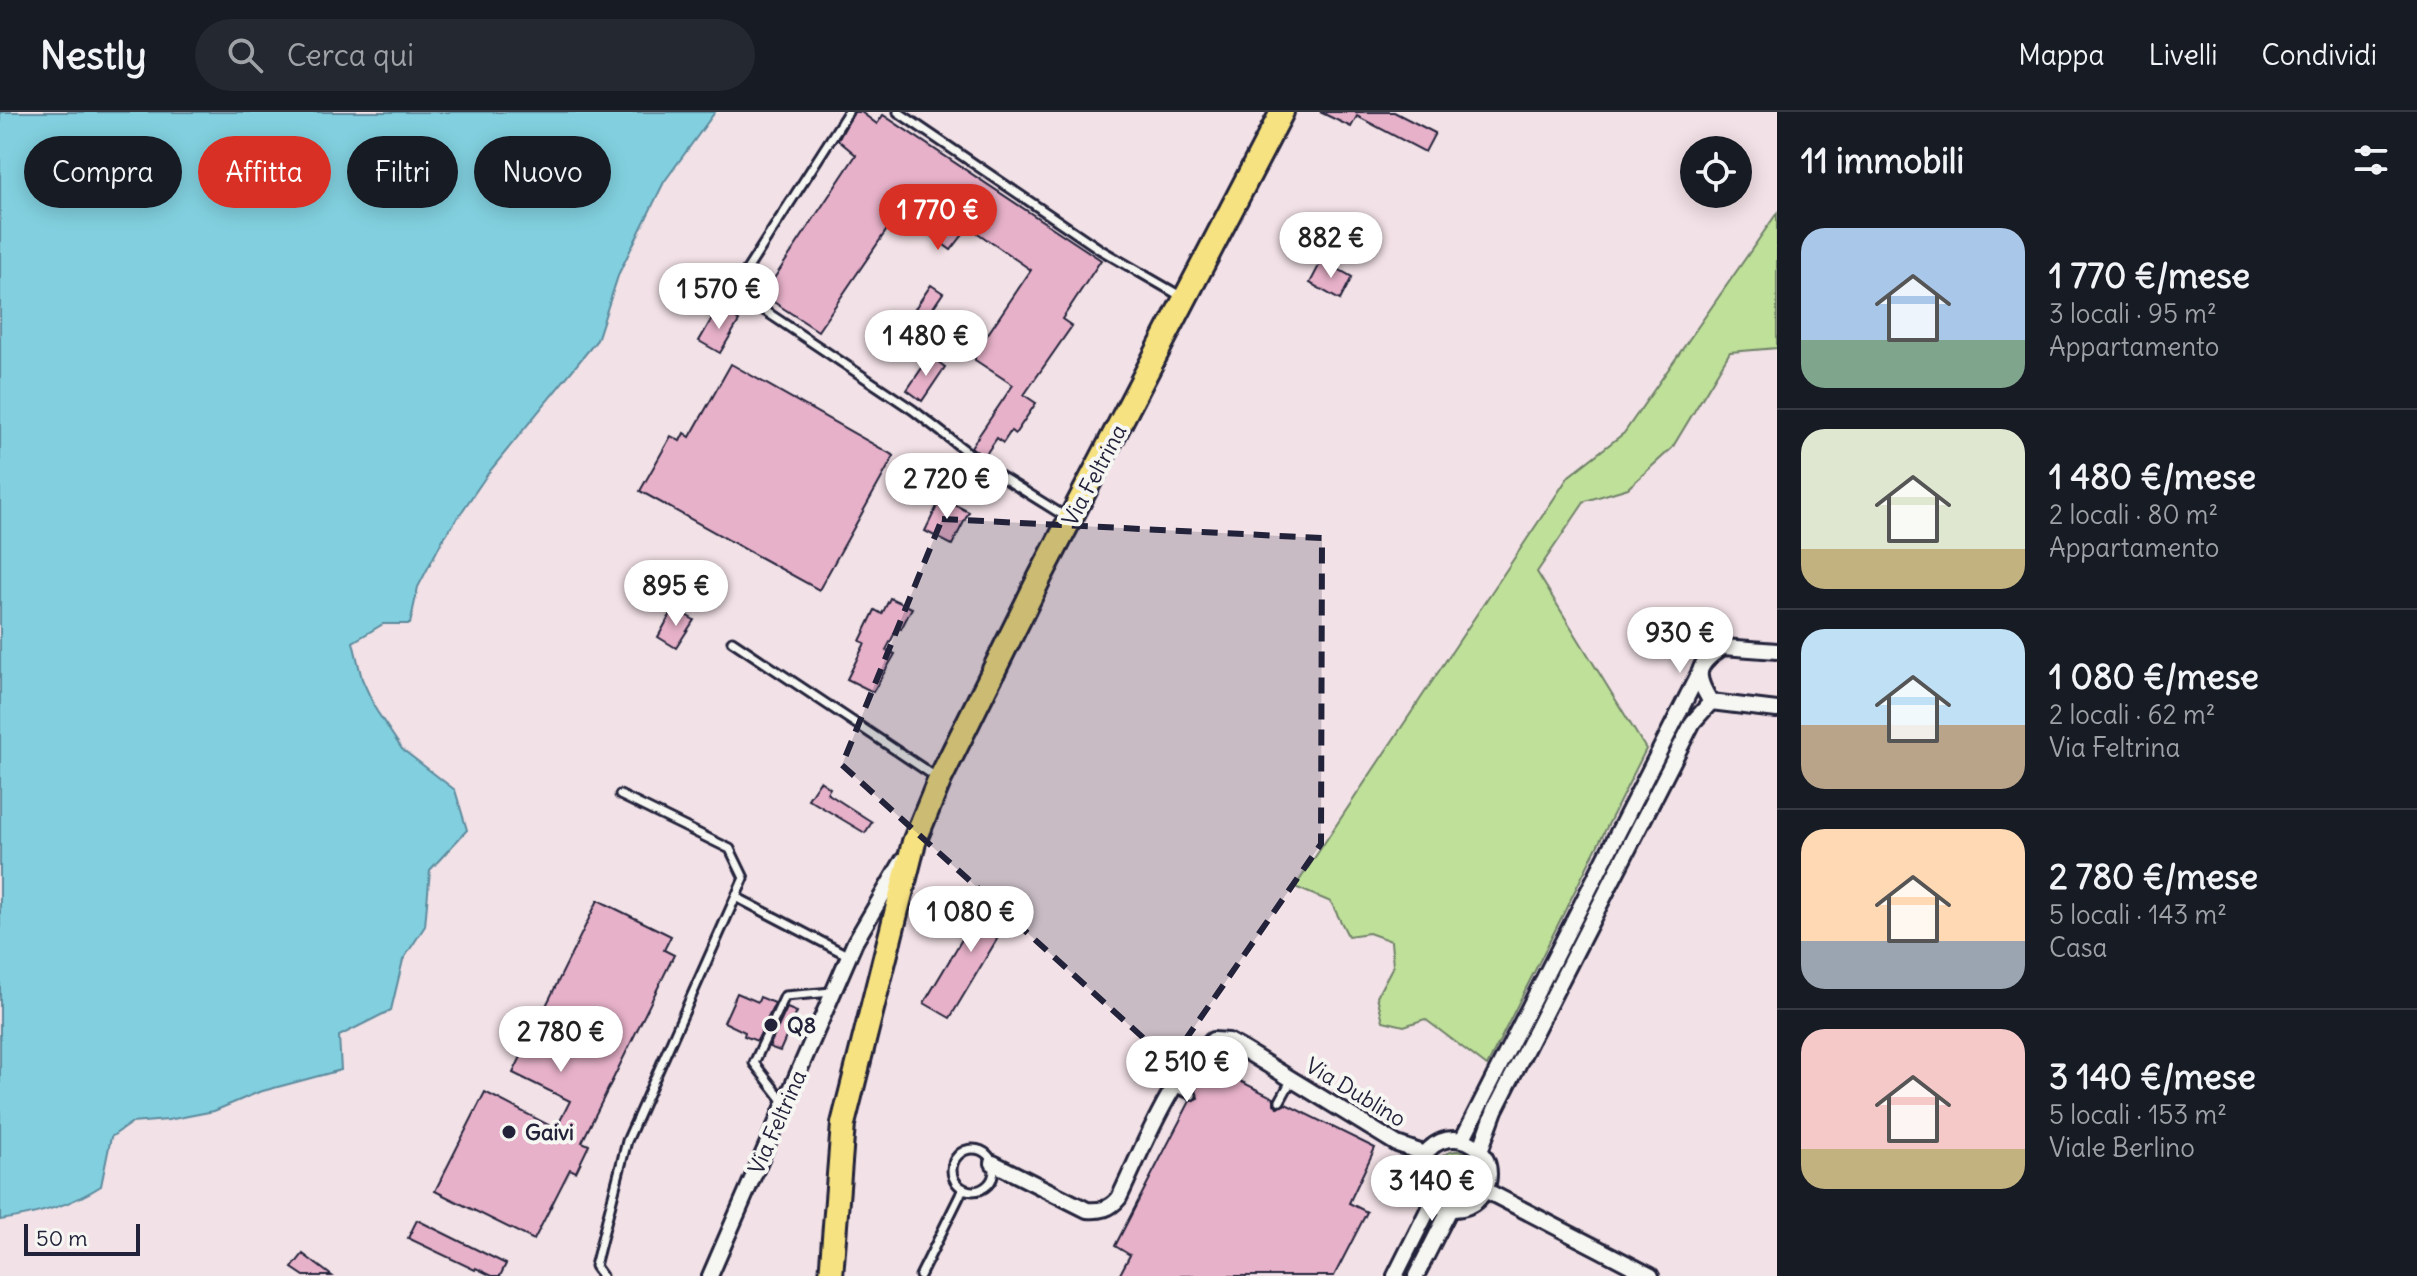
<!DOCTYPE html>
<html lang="it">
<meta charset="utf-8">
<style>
:root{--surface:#171b24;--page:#242831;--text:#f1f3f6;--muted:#9ea1a6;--line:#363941;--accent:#d93025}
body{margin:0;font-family:Delius,sans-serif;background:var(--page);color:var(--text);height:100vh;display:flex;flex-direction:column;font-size:30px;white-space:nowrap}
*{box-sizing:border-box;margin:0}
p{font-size:26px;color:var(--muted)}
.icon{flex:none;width:44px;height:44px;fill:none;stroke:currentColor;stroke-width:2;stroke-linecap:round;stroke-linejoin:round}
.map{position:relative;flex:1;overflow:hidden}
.side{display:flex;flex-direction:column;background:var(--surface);width:640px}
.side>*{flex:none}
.guide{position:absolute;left:24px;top:24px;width:760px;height:72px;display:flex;gap:16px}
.fabs{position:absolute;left:1680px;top:24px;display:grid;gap:16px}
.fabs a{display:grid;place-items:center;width:72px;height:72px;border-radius:50%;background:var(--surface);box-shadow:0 4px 20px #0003;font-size:40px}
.scale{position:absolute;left:24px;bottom:20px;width:116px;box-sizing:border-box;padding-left:8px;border:4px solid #22223b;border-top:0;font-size:22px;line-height:28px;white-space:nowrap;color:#22223b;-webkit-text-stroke:6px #f6f6f2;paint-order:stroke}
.price{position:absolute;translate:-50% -68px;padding:0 18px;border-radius:28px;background:#fff;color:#222;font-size:26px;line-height:52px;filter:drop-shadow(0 2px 4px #0008)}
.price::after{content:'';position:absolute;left:50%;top:48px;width:24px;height:18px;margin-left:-12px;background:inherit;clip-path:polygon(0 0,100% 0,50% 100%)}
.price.on{background:var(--accent);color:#fff}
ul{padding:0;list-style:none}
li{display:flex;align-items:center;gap:24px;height:200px;padding:0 24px}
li+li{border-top:2px solid var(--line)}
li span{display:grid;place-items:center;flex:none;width:224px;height:160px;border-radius:24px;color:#555}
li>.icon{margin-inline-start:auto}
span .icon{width:96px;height:96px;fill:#fffc;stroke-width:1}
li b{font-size:34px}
h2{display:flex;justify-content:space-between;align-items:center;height:96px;padding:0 24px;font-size:34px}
.chip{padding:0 28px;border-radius:36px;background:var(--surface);box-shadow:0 4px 20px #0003;font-size:28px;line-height:72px}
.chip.on{background:var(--accent);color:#fff}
header{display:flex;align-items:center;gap:48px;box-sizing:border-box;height:112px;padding:0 40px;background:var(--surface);border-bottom:2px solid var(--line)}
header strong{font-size:38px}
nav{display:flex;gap:44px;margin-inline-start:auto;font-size:28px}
.search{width:560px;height:72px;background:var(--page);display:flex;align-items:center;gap:20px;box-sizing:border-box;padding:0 28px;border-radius:44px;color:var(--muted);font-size:30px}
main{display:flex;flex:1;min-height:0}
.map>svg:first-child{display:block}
</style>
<header>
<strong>Nestly</strong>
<div class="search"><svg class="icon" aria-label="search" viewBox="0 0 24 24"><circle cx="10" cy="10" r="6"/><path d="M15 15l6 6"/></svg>Cerca qui</div>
<nav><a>Mappa</a><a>Livelli</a><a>Condividi</a></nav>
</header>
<main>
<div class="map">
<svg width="1777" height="1164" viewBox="0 0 1777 1164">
<rect width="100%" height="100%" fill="#f2e1e6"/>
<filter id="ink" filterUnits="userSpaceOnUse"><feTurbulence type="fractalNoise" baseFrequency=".0125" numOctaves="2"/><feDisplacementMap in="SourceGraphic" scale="16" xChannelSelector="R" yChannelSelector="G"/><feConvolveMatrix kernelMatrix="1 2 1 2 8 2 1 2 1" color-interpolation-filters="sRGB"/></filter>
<g filter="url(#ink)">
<g fill="#bfe099" stroke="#70816a" stroke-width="2">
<path d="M1777 101V236L1730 240 1672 336 1628 376 1585 389 1537 460 1646 637 1487 954 1425 907 1404 914 1383 909 1377 884 1393 854 1391 829 1369 821 1348 824 1331 790 1295 775 1569 364 1624 321Z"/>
<circle cx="1457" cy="1062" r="23"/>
</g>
<path fill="#82d0df" stroke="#5c8a9d" stroke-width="2" d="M0 0H715L664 70 619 161 597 228 489 360 443 427 418 475 410 512H383L353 530 362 567 376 598 402 637 455 678 467 718 430 758 425 814 403 848 391 898 339 924 341 958 259 980 214 999 168 1008 131 1011 111 1025 101 1074C70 1094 36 1103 0 1108Z"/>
<g fill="#e7b1c9" stroke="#22223b" stroke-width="2">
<path d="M854 0H861L877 12 883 3 1101 148 1062 207 1072 214 1024 283 1036 291 1015 322 1011 319 1003 331 997 326 984 345 971 335 1013 273 975 248V241L1031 158 969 115 951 138 899 100 818 219 763 183 856 43 838 28Z"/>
<path d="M1320 0H1394L1435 21 1425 40 1357 4 1351 15Z"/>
<path d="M1322 148 1352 165 1340 188 1310 171Z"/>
<path d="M931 173 943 181 901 243 889 235Z"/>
<path d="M718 196 739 209 720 241 699 229Z"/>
<path d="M930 244 945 255 922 289 907 278Z"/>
<path d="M731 252 894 344 819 478 640 379 671 324 680 329 684 321 690 325Z"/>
<path d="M941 386 969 400 952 433 925 419Z"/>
<path d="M890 486 912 496 901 517 898 515 886 538 895 542 873 580 847 567 865 531 860 529 875 498 882 502Z"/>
<path d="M674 496 694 508 676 536 658 525Z"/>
<path d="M820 669 830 676 827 681 872 710 865 721 808 687Z"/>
<path d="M992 777 1018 792 950 906 924 891Z"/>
<path d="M598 788 671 824 664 838 674 843 582 1030 589 1033 576 1060 570 1057 534 1128 435 1079 485 980 556 1017 570 989 513 961Z"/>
<path d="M737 881 758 890 760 885 775 891 757 929 744 924 745 920 724 910Z"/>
<path d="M787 896 797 900 780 939 769 935Z"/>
<path d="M1208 953 1274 986V992L1278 995 1286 992 1375 1036 1349 1091 1367 1100 1334 1164H1119L1130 1143 1115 1134 1190 989 1198 986 1195 978Z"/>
<path d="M417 1108 506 1152 500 1164H492L476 1156 475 1158 408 1126Z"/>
<path d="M303 1142 332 1164H304L292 1156Z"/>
</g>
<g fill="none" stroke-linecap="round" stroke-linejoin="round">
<g stroke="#22223b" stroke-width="13">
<g id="lane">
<path d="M848 0 734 178 913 298 989 357 1066 405"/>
<path d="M898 0 1101 138 1184 186"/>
<path d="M732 529 936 665"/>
<path d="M736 785 849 844"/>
<path d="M1174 975 1192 983"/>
<path d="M1280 989 1292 967"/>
<path d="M785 991 754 951 785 884 832 880"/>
<circle cx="973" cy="1058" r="21"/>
<path d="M602 1164 595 1154 627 1029 744 766 730 737 620 683"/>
<path d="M920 1164 963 1077"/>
</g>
</g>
<g stroke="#22223b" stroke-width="20">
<g id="street">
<path d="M1777 539 1723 535C1695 553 1694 563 1711 590L1777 598"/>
<circle cx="1454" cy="1062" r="35"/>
<path d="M1462 1028 1699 561"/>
<path d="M1480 1039 1495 998 1693 610 1711 590"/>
<path d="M993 1051 1087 1098C1101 1099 1110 1097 1119 1086 1142 1038 1172 960 1213 928L1228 929 1239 935 1397 1032 1426 1042"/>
<path d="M1485 1078 1651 1164"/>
<path d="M710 1164 855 830 903 748"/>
<path d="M1395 1164 1432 1090"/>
<path d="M1416 1164 1450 1097"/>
</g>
</g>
<g stroke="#22223b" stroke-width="28">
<path id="primary" d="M831 1164 843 1012 914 730 940 667 1039 467 1282 0"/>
</g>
<use href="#lane" stroke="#f6f6f2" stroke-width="7"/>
<use href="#street" stroke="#f6f6f2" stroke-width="14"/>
<use href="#primary" stroke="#f6e281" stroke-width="22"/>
</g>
</g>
<path fill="#22223b" fill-opacity="0.2" stroke="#22223b" stroke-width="6" stroke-dasharray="16 10" stroke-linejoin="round" d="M942 407 1322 426 1321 732 1170 950 842 653Z"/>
<g fill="#22223b" stroke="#f6f6f2" stroke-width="3">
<circle cx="771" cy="913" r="8"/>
<circle cx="509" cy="1020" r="8"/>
</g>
<g text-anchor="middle" stroke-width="8" stroke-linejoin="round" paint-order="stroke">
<g font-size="22" fill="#22223b" stroke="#f6f6f2">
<text transform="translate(1094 363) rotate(-62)" y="8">Via Feltrina</text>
<text transform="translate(1356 980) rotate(31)" y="8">Via Dublino</text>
<text transform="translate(777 1010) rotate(-66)" y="8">Via Feltrina</text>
</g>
<g font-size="22" font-weight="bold" fill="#22223b" stroke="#f6f6f2" text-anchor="start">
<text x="787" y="921">Q8</text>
<text x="525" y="1028">Gaivi</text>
</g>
</g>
</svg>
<div class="fabs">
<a><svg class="icon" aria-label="locate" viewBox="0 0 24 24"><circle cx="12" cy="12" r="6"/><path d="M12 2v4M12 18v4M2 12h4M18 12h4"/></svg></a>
</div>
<div class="scale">50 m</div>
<b class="price on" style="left:938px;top:140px">1 770 €</b>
<b class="price" style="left:1331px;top:168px">882 €</b>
<b class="price" style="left:719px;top:219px">1 570 €</b>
<b class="price" style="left:926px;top:266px">1 480 €</b>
<b class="price" style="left:947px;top:409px">2 720 €</b>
<b class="price" style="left:676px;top:516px">895 €</b>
<b class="price" style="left:1680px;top:563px">930 €</b>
<b class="price" style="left:971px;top:842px">1 080 €</b>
<b class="price" style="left:561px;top:962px">2 780 €</b>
<b class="price" style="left:1187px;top:992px">2 510 €</b>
<b class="price" style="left:1432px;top:1111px">3 140 €</b>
<div class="guide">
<a class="chip">Compra</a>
<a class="chip on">Affitta</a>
<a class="chip">Filtri</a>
<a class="chip">Nuovo</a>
</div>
</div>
<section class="side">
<h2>11 immobili<svg class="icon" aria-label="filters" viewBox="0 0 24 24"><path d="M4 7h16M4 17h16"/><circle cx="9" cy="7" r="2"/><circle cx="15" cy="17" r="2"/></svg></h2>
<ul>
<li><span style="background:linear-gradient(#a9c7e8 70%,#7fa58c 0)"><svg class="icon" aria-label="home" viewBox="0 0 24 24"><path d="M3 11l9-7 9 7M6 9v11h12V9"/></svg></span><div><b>1 770 €/mese</b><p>3 locali · 95 m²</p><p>Appartamento</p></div></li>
<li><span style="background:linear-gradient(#dfe7d0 75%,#c2b280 0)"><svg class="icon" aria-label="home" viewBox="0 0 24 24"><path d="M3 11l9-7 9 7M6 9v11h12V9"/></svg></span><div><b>1 480 €/mese</b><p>2 locali · 80 m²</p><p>Appartamento</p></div></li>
<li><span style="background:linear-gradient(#bfe0f5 60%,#b9a48a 0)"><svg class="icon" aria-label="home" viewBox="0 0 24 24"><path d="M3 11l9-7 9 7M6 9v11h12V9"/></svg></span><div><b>1 080 €/mese</b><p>2 locali · 62 m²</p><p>Via Feltrina</p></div></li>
<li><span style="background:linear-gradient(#ffd9b3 70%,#9aa5b1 0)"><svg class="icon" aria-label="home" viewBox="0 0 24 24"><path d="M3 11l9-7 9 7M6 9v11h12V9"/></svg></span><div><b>2 780 €/mese</b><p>5 locali · 143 m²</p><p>Casa</p></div></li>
<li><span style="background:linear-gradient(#f6c9c9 75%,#c2b280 0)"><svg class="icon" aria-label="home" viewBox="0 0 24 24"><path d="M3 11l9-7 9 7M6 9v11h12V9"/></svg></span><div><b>3 140 €/mese</b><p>5 locali · 153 m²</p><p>Viale Berlino</p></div></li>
</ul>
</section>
</main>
